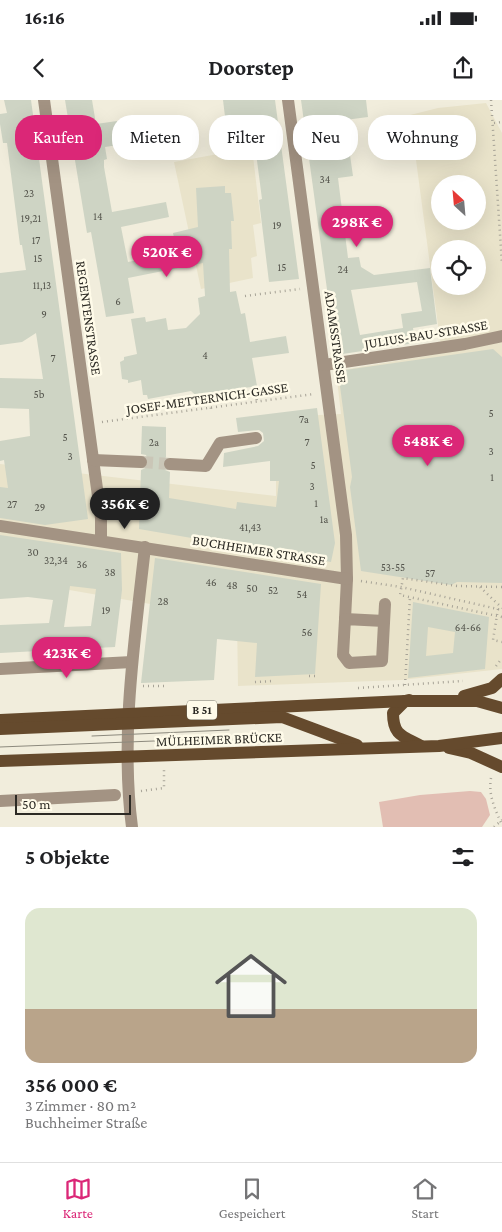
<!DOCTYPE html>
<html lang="de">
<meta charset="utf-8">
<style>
:root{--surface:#fff;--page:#f6f6f6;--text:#202124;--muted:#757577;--line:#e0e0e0;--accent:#db2777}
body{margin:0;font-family:"Crimson Pro",serif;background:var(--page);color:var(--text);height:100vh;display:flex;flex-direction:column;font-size:19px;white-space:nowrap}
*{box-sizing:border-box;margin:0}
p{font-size:16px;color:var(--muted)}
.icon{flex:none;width:28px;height:28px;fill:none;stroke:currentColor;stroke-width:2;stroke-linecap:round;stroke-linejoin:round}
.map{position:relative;height:727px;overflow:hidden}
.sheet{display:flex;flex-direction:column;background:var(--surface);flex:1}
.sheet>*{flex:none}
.top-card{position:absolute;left:15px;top:15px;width:472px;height:45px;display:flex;gap:10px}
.needle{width:32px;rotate:334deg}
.fabs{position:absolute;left:431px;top:75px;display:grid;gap:10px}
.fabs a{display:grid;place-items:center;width:55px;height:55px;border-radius:50%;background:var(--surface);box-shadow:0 5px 20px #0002;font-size:25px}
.scale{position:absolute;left:15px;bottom:12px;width:116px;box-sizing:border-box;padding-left:5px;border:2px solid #2c2a24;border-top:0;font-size:14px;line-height:18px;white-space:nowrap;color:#2c2a24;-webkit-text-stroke:4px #fffbe9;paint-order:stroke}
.price{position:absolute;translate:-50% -42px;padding:0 11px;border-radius:18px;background:var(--accent);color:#fff;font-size:16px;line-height:32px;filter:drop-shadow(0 1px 2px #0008)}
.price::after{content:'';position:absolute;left:50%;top:30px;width:15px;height:11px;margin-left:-8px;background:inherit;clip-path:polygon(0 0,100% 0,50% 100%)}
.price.selected{background:#222;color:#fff}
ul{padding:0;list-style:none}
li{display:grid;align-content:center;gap:10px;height:265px;padding:0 25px}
li span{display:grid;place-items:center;height:155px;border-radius:15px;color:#555}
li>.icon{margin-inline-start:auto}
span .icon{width:90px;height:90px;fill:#fffc;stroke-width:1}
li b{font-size:21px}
h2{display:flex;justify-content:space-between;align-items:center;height:60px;padding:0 25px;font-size:21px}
.pill{padding:0 18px;border-radius:20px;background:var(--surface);box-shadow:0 5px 20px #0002;font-size:18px;line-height:45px}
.pill.selected{background:var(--accent);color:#fff}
.status{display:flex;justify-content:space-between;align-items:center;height:35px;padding:0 25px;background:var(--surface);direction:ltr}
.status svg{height:14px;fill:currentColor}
header{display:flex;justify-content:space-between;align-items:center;height:65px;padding:0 25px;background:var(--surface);font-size:22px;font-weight:700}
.menu{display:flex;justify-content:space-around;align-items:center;height:70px;border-top:1px solid var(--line);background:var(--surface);font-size:14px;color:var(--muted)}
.menu a{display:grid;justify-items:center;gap:2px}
.menu .selected{color:var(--accent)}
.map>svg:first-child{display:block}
</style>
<div class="status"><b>16:16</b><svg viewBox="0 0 49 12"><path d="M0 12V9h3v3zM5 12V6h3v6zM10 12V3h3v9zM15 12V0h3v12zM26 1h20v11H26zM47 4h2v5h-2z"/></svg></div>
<header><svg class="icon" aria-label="back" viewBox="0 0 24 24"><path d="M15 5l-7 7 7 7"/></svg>Doorstep<svg class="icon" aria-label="share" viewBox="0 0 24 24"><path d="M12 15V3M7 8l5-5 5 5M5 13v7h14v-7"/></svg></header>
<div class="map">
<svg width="502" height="727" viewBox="0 0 502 727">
<rect width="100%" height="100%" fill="#f1eddc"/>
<g fill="#e9e3ca" fill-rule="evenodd">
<path d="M486 3 502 33V569L401 580 238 586 237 519 0 478V364L276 396V317L341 314 336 271 444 253 440 240 410 15 438 8ZM440 84H478V121H440ZM440 149H478V186H440Z"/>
<path d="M252 48 261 123 253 125 257 156 251 158 253 178 201 189 174 62Z"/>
</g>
<path fill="#e2beb3" d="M470 691 481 692 486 699 490 715 482 727H383L379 702 420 695Z"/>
<g fill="#ced4c4" fill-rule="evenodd">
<path d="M4 0H31L88 419 45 425 0 418V387L8 388 4 360 0 361V341L30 336 29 309 0 308V278L43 279 36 233 22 242 0 245V173L26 170 22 145H20L7 43H3L0 24V14L7 13Z"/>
<path d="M65 0H92L96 24 117 21 118 30 135 28 137 42 105 47 107 59 104 60V67L112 112 166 102 169 117 121 127 128 162 177 152 173 133 198 127 196 88 225 86V93H231L234 121H231L232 149H229L230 192 236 191 241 214 245 213 250 242 286 236 289 253 252 258 257 286 203 294 200 299 191 291 148 299 147 295H143L141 280 128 283V280L122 279 120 262 124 260V257L137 254 131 219 145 217 146 222 166 218 168 230 186 228 200 214 198 198 205 196 203 163 128 178 134 213 106 217 91 132 87 133Z"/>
<path d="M223 0H275L299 179 269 182 259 100 262 99 253 30 227 33Z"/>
<path d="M301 0H366L368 17 345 20 353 76 338 78 348 158 359 157 361 167 374 175 430 168 437 224 413 228 415 243 336 255ZM417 182 422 211 401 214 403 228 360 235 351 190Z"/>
<path d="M493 249 502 257V483L457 482 451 485 361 471 350 387 352 377 338 271Z"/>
<path d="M317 308 335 443 331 462 139 429 141 370 148 367 149 362 146 355 141 354 142 326 166 327V357L162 364 165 370 170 372 169 398 236 409 237 402 276 407 279 381H270V361L223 367 224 353 258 346 264 341 263 333 259 330 238 332 236 318Z"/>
<path d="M0 435 121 453 122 490 115 547 0 553V525L49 523 53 500 28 497 0 499ZM70 486 96 489 91 526 64 527Z"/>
<path d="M155 458 321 484 315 574 255 577 257 543 217 539 214 580 141 583Z"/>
<path d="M413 502 489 517 485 569 408 578ZM428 527 455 532 453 553 426 556Z"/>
</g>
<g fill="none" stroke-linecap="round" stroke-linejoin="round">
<path stroke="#cac6b7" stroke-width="12" stroke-dasharray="12 6" stroke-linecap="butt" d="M141 362 170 364"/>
<g stroke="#a7a397" stroke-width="2.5" stroke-dasharray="1 4" stroke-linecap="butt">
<path d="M491 0 502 164"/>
<path d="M494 23 502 22"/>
<path d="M245 196 300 189"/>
<path d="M201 298 255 289 257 302"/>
<path d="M201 298 210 303 211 309"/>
<path d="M102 322 314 294"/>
<path d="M361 481 401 487 502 510"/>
<path d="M480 487 502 508"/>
<path d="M502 487 457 486 403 478 400 495 502 517"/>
<path d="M498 509 493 540 502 542"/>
<path d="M496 566 502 558"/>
<path d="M309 576H315"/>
<path d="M255 582 273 581"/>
<path d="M405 585 410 497"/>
<path d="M143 586H166"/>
<path d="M358 588 463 581"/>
<path d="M491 678C488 695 495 709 502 725"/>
<path d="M141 691 164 688V669"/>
<path d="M494 727 502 720"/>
</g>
<g stroke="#a39383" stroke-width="12">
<path d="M44 0 101 418V440"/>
<path d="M288 0 346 435 347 479 345 519"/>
<path d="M324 265 465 244 502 236"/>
<path d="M93 360 141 362"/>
<path d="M170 364 206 366 220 343 256 338"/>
<path d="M0 426 347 479"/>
<path d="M384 521 345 519 343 555 349 563 382 561 385 504"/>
<path d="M0 569 132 562"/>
<path d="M0 701 115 695"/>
<path d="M132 727C120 637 135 537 145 447"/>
</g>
<g stroke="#654a2d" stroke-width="12">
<path d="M464 596 492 588 502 579"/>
<path d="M409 600 405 601 393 613C393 636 403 636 421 646"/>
<path d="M0 620 405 601H477L502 608"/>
<path d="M0 629 282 617 357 645"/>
<path d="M449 648 471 653 502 667"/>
<path d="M0 661 439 646 502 638"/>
</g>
<g stroke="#8c897d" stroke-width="1">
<path d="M92 636 229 630"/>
<path d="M0 647 231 638"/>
</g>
</g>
<g text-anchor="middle" stroke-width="5" stroke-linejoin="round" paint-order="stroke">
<g font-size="11" fill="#54544c">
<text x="325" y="83">34</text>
<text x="29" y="97">23</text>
<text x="98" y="120">14</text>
<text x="31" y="122">19,21</text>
<text x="277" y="129">19</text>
<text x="36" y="144">17</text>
<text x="38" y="162">15</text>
<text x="282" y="171">15</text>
<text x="343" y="173">24</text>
<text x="42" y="189">11,13</text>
<text x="118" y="205">6</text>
<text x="44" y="218">9</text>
<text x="205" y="259">4</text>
<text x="53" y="262">7</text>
<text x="39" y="298">5b</text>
<text x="491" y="317">5</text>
<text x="304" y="323">7a</text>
<text x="65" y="341">5</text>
<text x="154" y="346">2a</text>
<text x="307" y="346">7</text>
<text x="491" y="355">3</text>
<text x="70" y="360">3</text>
<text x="313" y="369">5</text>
<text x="492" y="381">1</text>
<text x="312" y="390">3</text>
<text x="316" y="407">1</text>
<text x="12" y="408">27</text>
<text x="40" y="411">29</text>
<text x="324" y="423">1a</text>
<text x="250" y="431">41,43</text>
<text x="33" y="456">30</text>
<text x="56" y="464">32,34</text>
<text x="82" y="468">36</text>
<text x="393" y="471">53-55</text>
<text x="110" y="476">38</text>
<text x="430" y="477">57</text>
<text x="211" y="486">46</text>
<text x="232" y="489">48</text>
<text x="252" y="492">50</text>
<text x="273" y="494">52</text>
<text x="302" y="498">54</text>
<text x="163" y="505">28</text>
<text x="106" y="514">19</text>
<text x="468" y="531">64-66</text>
<text x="307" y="536">56</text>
</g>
<rect fill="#fffbe9" stroke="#6b695f" stroke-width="1" x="187" y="600.5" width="30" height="19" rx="4"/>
<g font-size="12" font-weight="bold" fill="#2c2a24">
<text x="202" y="614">B 51</text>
</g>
<g font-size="14" fill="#2c2a24" stroke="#fffbe9">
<text transform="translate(89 218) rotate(82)" y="5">REGENTENSTRASSE</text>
<text transform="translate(426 234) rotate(-9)" y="5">JULIUS-BAU-STRASSE</text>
<text transform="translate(336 237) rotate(82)" y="5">ADAMSSTRASSE</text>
<text transform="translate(207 298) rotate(-8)" y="5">JOSEF-METTERNICH-GASSE</text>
<text transform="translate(259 450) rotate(9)" y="5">BUCHHEIMER STRASSE</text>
<text transform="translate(219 639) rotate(-2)" y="5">MÜLHEIMER BRÜCKE</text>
</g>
</g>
</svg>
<div class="fabs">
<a><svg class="needle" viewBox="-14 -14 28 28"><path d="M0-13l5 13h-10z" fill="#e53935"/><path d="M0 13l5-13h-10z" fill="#757577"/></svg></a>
<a><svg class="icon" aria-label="locate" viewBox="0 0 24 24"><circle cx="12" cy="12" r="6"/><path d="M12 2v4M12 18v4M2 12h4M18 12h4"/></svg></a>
</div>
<div class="scale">50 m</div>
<b class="price" style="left:357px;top:148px">298K €</b>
<b class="price" style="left:167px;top:178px">520K €</b>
<b class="price" style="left:428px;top:367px">548K €</b>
<b class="price selected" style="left:125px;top:430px">356K €</b>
<b class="price" style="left:67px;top:579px">423K €</b>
<div class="top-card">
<a class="pill selected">Kaufen</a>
<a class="pill">Mieten</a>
<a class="pill">Filter</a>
<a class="pill">Neu</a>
<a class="pill">Wohnung</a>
</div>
</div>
<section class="sheet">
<h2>5 Objekte<svg class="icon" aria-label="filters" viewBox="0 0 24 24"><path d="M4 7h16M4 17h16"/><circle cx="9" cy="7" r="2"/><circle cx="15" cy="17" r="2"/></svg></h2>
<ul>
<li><span style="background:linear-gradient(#dfe7d0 65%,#b9a48a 0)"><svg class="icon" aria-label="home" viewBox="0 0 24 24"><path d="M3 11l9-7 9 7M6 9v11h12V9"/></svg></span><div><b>356 000 €</b><p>3 Zimmer · 80 m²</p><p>Buchheimer Straße</p></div></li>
</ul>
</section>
<nav class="menu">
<a class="selected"><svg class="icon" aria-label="map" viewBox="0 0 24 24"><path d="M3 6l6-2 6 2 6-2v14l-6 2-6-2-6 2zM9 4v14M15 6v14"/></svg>Karte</a>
<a><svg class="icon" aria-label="saved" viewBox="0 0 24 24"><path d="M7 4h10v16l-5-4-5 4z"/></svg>Gespeichert</a>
<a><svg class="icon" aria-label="home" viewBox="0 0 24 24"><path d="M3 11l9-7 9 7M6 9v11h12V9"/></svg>Start</a>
</nav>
